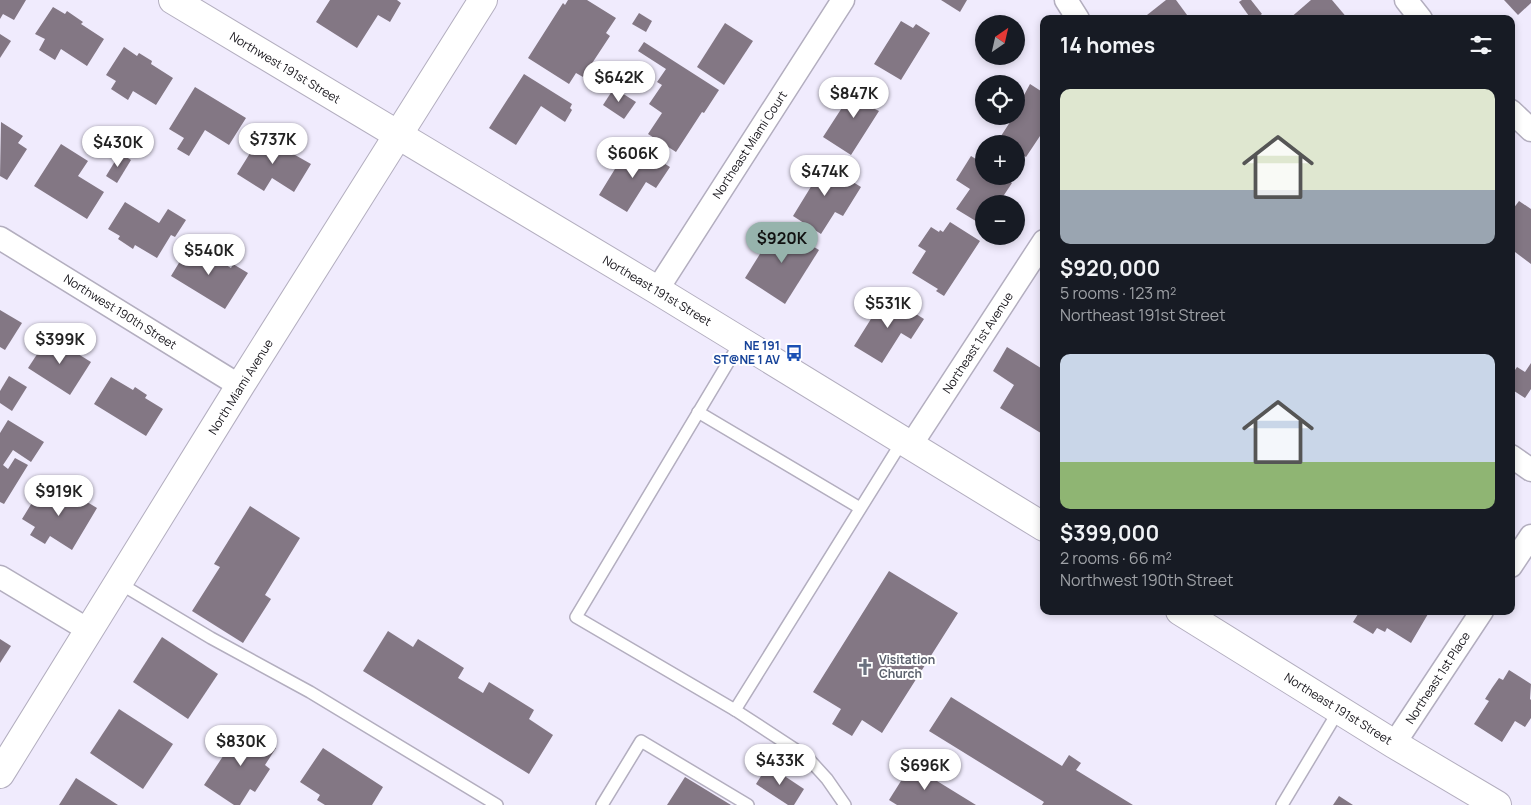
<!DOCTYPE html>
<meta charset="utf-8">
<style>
:root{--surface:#171b24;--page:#20242c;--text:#f1f3f6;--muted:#9ea1a6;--accent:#96b3ac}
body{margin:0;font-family:Manrope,sans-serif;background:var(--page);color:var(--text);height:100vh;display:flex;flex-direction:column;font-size:19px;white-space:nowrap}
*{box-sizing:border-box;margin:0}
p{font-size:16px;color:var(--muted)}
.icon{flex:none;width:28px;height:28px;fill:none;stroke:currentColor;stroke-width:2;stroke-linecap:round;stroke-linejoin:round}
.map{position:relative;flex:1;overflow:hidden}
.panel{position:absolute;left:1040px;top:15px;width:475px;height:600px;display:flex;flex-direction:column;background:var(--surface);border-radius:10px;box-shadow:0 2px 8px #0003}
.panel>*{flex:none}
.needle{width:32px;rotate:34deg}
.tools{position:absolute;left:975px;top:15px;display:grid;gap:10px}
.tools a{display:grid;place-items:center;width:50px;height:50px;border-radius:50%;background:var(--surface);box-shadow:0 2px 8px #0003;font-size:25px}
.price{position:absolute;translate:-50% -42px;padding:0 11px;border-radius:18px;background:#fff;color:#222;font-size:16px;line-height:32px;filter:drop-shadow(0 1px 2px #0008)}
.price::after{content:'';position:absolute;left:50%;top:30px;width:15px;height:11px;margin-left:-8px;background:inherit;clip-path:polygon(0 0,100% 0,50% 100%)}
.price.active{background:var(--accent);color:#111}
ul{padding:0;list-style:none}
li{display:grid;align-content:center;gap:10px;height:265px;padding:0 20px}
li span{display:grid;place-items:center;height:155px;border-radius:10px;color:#555}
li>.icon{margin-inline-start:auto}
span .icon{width:90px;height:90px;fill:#fffc;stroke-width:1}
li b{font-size:21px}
h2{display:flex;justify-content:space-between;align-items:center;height:60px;padding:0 20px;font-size:21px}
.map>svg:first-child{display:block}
</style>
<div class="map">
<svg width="1531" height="805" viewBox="0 0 1531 805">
<rect width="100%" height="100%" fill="#f0ebfd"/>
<g fill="#837784">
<path d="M0 0H26L14 20 3 14 0 19Z"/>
<path d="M330 0H397L401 3 390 22 378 15 357 48 316 22Z"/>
<path d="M568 0H587L616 18 606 33 610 36 583 77 576 73 569 84 528 58 563 3 565 5Z"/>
<path d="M941 0H967L960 12Z"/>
<path d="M1166 0H1176L1190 19H1150L1147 15Z"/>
<path d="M1242 0H1251L1262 14 1255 19H1251L1239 2Z"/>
<path d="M1311 0H1332L1348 19H1289Z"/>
<path d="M1504 0H1531V3L1518 15Z"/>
<path d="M53 7 65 14 67 11 83 22 81 24 104 39 87 66 61 49 55 60 39 50 45 39 35 34Z"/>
<path d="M639 13 652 21 646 32 632 24Z"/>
<path d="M901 21 913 28 916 24 930 33 901 80 874 64Z"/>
<path d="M725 23 753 41 724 85 697 67Z"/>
<path d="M0 34 11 41 0 58Z"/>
<path d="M644 42 719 90 704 113 702 112 676 152 648 134 662 113 649 104 662 85 657 82 666 69 638 51Z"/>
<path d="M124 47 137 56 139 53 152 61 151 64 173 78 156 105 133 91 128 100 111 89 116 81 106 75Z"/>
<path d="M524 74 572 104 570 108 572 110 565 122 541 106 516 145 489 128Z"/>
<path d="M858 83 882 98 875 109 879 111 851 155 823 137Z"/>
<path d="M1030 84 1044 93V130L1026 157 1016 151V144H1005L999 139 1014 116H1016V113L1025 99 1023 97Z"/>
<path d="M195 87 246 118 229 145 205 130 189 156 177 149 184 138 169 129Z"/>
<path d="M614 88 636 102 624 119 603 105Z"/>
<path d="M1 122 23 136 18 143 27 149 7 180 0 176Z"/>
<path d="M262 134 275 143 277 140 290 148 288 151 311 164 294 192 272 178 264 191 237 174Z"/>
<path d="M61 144 88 161 78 176 104 192 87 219 34 186Z"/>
<path d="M626 151 644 162 649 154 670 167 656 188 646 182 627 212 599 195Z"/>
<path d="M120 153 131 160 117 183 106 176Z"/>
<path d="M971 156 984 164V176H1002L1012 183 998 204H984V226L956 209 970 189 956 180Z"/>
<path d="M816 159 861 187 843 216 835 212 821 234 793 216 812 185 803 179Z"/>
<path d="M1519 201 1531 209V264L1511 249V208L1513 209Z"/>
<path d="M125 202 159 223 168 209 186 220 175 237 171 235 157 258 135 245 133 249 118 239 120 236 108 229Z"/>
<path d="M950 222 980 241 944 296 936 291 938 289 912 273 926 251 918 246 931 227 939 232 940 230 943 232Z"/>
<path d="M778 225 819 250 785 304 745 278Z"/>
<path d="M191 243 231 268 233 264 248 273 225 309 171 276Z"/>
<path d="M886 295 924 319 911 339 901 333 882 363 854 346Z"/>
<path d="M0 310 22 323 5 350 0 347Z"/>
<path d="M49 336 91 362 70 395 28 368Z"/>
<path d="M1007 347 1044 370V390L1041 394 1044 396V435L1000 408 1014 385 993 371Z"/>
<path d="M1531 363V389L1525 398 1511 389V376L1517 367 1525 372Z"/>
<path d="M9 376 27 387 12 411 0 403V391Z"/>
<path d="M111 377 133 390 135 387 147 395 145 398 163 409 146 436 94 404Z"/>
<path d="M8 420 44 442 31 462 13 450 3 465 8 469 15 458 28 465 4 504 0 502V433Z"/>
<path d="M59 485 97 508 72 550 50 536 45 544 30 535 35 527 22 519 41 488 54 495Z"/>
<path d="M250 506 300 538 265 595 271 599 243 643 192 611 220 567 214 564Z"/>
<path d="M889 571 958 613 882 733 862 720 852 736 832 724 841 709 813 692Z"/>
<path d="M1360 611H1423L1428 614 1411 643 1387 628 1385 632 1377 628 1373 634 1353 622Z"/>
<path d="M388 631 413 647 418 639 464 668 458 678 483 693 489 682 534 710 529 719 553 735 529 774 363 671Z"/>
<path d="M162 637 218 674 188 719 133 682Z"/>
<path d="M0 639 11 646 0 663Z"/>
<path d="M1509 670 1531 684 1530 699 1531 700V718L1525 727 1515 721 1502 742 1474 724 1489 701 1485 699 1492 688 1499 678 1503 680Z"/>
<path d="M951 697 1062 766 1069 755 1081 763 1076 770 1133 805H1042L1044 802 929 731Z"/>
<path d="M119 709 173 744 143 789 90 753Z"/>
<path d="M243 726 276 748 265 765 270 769 255 792 250 789 240 805H234L204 785Z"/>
<path d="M323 748 383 787 372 805H325L317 800 320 795 300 782Z"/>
<path d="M768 765 804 789 794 805H788L756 784Z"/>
<path d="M911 765 976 805H897L889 800Z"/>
<path d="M685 777 731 805H667Z"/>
<path d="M76 778 118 805H59Z"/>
<path d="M1339 796 1353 805H1333Z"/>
</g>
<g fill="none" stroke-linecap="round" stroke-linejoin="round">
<g stroke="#b3aebf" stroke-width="14">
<g id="service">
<path d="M741 341 576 617 735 710 807 757 827 779 845 805"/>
<path d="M698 412 860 508"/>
<path d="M119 583 211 638 310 692 497 805"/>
<path d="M735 710 903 440"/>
<path d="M602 805 641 741 748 805"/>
<path d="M1282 805 1339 710"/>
</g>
</g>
<g stroke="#b3aebf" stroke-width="25">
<g id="minor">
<path d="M1066 0 1078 19"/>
<path d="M1406 0 1421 19"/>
<path d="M1511 111 1531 130"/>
<path d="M0 238 240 386"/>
<path d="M657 290 843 0"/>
<path d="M911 445 1044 241"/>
<path d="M1511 456 1531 470"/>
<path d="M1511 566 1531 536"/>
<path d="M0 577 90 631"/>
<path d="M1394 744 1482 611"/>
</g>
</g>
<g stroke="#b3aebf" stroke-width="30">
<g id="tertiary">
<path d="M173 0 657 290 1044 527"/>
<path d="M1180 611 1394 744 1497 805"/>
<path d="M0 774 240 386 483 0"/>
</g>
</g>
<use href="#service" stroke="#fff" stroke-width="11"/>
<use href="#minor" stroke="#fff" stroke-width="22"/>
<use href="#tertiary" stroke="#fff" stroke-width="28"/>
</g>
<defs>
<g id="bus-bare" transform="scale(1.35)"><path d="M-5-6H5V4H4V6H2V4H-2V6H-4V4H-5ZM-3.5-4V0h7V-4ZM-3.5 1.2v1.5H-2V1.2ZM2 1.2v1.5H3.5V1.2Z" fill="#1a4fb4" stroke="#fff" stroke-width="2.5" paint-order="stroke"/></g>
<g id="church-bare" transform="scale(1.35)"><path d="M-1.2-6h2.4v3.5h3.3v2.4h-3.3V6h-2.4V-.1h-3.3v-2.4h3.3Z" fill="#6b7280" stroke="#fff" stroke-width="2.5" paint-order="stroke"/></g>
</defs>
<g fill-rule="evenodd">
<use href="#bus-bare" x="794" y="353"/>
<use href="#church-bare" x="865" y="667"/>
</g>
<g text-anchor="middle" stroke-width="4" stroke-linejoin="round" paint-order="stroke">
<g font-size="12" fill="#141218" stroke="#fff">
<text transform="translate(285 68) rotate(31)" y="4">Northwest 191st Street</text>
<text transform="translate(750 145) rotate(-57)" y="4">Northeast Miami Court</text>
<text transform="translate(657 291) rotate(31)" y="4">Northeast 191st Street</text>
<text transform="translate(120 312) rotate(32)" y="4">Northwest 190th Street</text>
<text transform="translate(978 343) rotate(-57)" y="4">Northeast 1st Avenue</text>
<text transform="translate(241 387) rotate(-58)" y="4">North Miami Avenue</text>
<text transform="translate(1438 678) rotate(-57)" y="4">Northeast 1st Place</text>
<text transform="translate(1338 709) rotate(32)" y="4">Northeast 191st Street</text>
</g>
<g font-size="12" font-weight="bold" fill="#164399" stroke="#fff" text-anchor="end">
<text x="780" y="350">NE 191<tspan x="780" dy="14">ST@NE 1 AV</tspan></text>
</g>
<g font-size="12" font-weight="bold" fill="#5b616d" stroke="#fff" text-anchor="start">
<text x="879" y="664">Visitation<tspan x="879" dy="14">Church</tspan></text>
</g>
</g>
</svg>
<div class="tools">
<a><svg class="needle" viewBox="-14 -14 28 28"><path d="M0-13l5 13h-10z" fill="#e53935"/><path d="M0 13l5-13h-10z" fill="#9ea1a6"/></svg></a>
<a><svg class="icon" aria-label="locate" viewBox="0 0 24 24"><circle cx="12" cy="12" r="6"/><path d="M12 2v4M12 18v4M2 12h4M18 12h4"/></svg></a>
<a>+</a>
<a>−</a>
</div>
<b class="price" style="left:619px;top:103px">$642K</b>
<b class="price" style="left:854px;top:119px">$847K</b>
<b class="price" style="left:273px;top:165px">$737K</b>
<b class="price" style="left:118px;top:168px">$430K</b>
<b class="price" style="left:633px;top:179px">$606K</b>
<b class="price" style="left:825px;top:197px">$474K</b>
<b class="price active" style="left:782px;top:264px">$920K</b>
<b class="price" style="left:209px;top:276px">$540K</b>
<b class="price" style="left:888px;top:329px">$531K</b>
<b class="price" style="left:60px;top:365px">$399K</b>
<b class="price" style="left:59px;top:517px">$919K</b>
<b class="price" style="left:241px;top:767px">$830K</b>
<b class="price" style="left:780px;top:786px">$433K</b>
<b class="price" style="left:925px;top:791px">$696K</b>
<section class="panel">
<h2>14 homes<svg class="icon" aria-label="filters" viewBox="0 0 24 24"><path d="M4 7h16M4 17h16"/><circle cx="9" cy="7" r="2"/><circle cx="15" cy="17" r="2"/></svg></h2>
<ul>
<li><span style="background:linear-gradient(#dfe7d0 65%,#9aa5b1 0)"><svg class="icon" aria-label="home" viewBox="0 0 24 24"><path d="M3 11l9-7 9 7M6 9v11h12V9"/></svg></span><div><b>$920,000</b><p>5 rooms · 123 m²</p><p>Northeast 191st Street</p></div></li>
<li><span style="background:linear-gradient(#c9d6e8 70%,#8fb573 0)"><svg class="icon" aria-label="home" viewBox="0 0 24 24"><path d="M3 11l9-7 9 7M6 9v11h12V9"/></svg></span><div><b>$399,000</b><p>2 rooms · 66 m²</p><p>Northwest 190th Street</p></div></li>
</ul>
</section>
</div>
